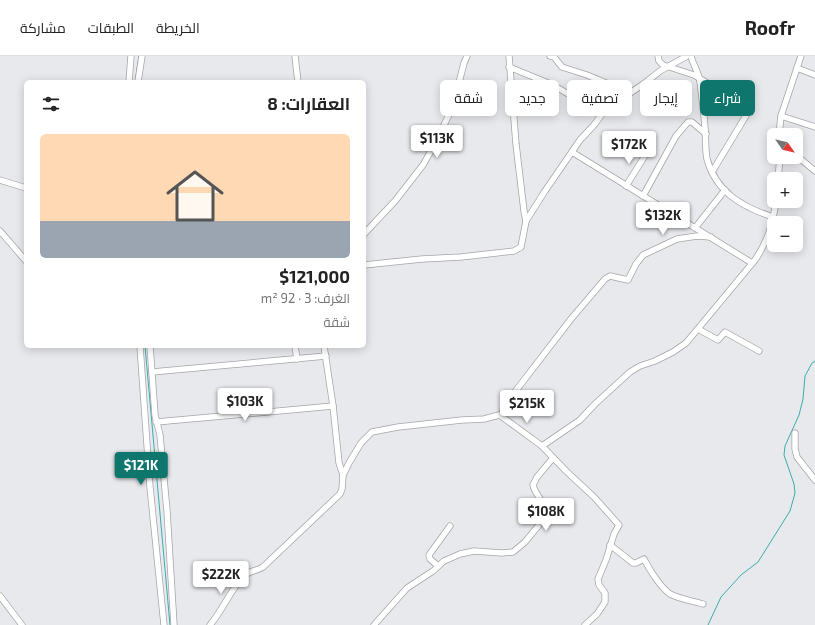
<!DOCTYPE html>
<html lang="ar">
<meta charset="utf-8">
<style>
:root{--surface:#fff;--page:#f2f2f2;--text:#222;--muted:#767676;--line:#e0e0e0;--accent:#0f766e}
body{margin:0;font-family:"Exo 2",Cairo,sans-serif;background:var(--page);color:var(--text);direction:rtl;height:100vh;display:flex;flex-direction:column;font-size:15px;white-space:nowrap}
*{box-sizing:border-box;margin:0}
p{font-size:13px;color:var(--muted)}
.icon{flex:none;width:22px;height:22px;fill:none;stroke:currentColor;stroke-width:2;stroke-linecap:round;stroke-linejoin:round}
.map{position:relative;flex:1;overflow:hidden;direction:ltr}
.details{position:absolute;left:24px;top:24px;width:342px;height:268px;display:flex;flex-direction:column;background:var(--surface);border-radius:6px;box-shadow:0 2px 10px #0003;direction:rtl}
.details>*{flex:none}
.hud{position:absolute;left:378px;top:24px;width:377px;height:36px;direction:rtl;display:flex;gap:8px}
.needle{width:26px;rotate:124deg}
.tools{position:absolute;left:767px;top:72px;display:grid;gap:8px}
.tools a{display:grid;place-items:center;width:36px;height:36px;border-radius:6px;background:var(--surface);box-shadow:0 2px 10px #0003;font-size:20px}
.price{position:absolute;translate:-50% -34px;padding:0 9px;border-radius:4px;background:#fff;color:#222;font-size:13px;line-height:26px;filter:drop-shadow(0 1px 2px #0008)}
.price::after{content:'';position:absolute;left:50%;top:24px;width:12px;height:9px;margin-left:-6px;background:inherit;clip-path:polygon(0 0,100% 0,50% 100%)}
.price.on{background:var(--accent);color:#fff}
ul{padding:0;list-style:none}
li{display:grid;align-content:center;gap:8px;height:212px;padding:0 16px}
li span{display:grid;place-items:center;height:124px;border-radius:6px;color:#555}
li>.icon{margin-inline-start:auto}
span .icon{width:72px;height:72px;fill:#fffc;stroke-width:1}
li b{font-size:17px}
h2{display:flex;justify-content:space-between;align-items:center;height:48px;padding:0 16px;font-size:17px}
.pill{padding:0 14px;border-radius:6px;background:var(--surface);box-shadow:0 2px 10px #0003;font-size:14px;line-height:36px}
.pill.on{background:var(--accent);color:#fff}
header{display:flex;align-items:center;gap:24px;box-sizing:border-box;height:56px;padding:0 20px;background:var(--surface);border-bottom:1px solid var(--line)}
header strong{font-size:19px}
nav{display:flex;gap:22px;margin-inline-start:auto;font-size:14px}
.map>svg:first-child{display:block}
</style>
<header>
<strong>Roofr</strong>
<nav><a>الخريطة</a><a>الطبقات</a><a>مشاركة</a></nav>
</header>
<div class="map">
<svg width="815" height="569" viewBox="0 0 815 569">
<rect width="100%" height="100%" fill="#e8e9ed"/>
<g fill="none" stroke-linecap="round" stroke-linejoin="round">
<g stroke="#3cacad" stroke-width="1">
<path d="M135 26 139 0"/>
<path d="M145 290 170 569"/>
<path d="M708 569 721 541 741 519 758 506 790 455 795 437 794 428 784 399 785 390 799 359 803 343 805 320 812 307 815 305"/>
</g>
<g stroke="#a4a5a8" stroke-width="7">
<g id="minor">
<path d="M295 0 298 26"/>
<path d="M509 0 516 88 524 155 526 165"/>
<path d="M550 0 554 1 562 11 587 19 630 37"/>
<path d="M658 0 659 5 663 9 694 19 750 53 712 116"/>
<path d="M691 0C693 9 699 17 700 26 702 41 704 57 705 72 706 82 705 93 707 103 716 136 742 151 773 161"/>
<path d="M509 11 553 29 602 58"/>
<path d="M797 12 815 19"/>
<path d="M129 26 131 0"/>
<path d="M138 26 142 0"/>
<path d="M781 60 815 71"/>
<path d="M779 79 781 60 801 0"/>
<path d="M572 96 752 207"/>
<path d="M796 99 815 115"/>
<path d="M778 123 780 101"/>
<path d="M0 124 26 132"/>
<path d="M626 130 646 98"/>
<path d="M643 140 676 80 688 66H692L706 78"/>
<path d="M695 172 725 134"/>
<path d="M0 175 26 205"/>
<path d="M364 178 395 145 423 109 436 86 453 50 464 7 467 0"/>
<path d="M364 209 422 203 461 201 514 195 521 191 526 165 545 135 580 84 594 69 605 54 645 27 660 15 687 0"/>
<path d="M698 273 718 284 725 276 759 295"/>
<path d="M140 290 150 431 164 569"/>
<path d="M150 290 155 359 160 379 167 455 174 569"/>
<path d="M295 290 297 303"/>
<path d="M324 290 333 350 339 407 343 419"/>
<path d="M152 316 326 300"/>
<path d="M501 360 505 349 511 341 571 263 605 223 610 220 628 224 636 208 643 199 677 183 697 180 711 181"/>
<path d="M156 366 333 350"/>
<path d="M795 377V393L797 401 815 424"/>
<path d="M542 390 580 364 595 348 630 316 640 310 655 305 673 296 686 287 755 204C768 185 773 167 776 145"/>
<path d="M610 489 633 507H636L644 503C649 513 661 532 670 538 680 543 693 545 703 548"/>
<path d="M438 510 430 503 429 499 450 470"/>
<path d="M0 540 22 569"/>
<path d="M210 569C223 554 230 534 244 520 250 514 257 515 263 511L340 438 342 433 343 419 349 407 361 387 372 376 398 371 462 364 484 363 499 359 501 360 542 390 566 415 594 441 619 469 614 478 606 504 598 523 599 529 605 537V546L597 558 585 569"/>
<path d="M374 569 407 532 433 515 444 505 460 498 474 495 502 497 513 496 525 486 548 458V455C544 446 535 439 533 429L537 421 553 402"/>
</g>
</g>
<use href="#minor" stroke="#fff" stroke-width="5.5"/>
</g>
</svg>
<div class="tools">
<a><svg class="needle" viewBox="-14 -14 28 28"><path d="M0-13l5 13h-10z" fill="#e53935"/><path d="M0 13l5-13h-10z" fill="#767676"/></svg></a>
<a>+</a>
<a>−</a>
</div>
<b class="price" style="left:437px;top:103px">$113K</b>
<b class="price" style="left:629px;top:109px">$172K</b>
<b class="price" style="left:663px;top:180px">$132K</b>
<b class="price" style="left:245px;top:366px">$103K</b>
<b class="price" style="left:527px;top:368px">$215K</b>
<b class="price on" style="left:141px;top:430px">$121K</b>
<b class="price" style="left:546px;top:476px">$108K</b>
<b class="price" style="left:221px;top:539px">$222K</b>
<div class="hud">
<a class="pill on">شراء</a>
<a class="pill">إيجار</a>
<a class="pill">تصفية</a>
<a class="pill">جديد</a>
<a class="pill">شقة</a>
</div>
<section class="details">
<h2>العقارات: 8<svg class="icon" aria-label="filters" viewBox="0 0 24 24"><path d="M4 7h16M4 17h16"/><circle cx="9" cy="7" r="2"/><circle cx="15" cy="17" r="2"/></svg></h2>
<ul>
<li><span style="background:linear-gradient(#ffd9b3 70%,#9aa5b1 0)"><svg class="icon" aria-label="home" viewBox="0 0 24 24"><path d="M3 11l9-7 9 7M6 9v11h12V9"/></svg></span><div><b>$121,000</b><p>الغرف: 3 · 92 m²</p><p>شقة</p></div></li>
</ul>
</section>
</div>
